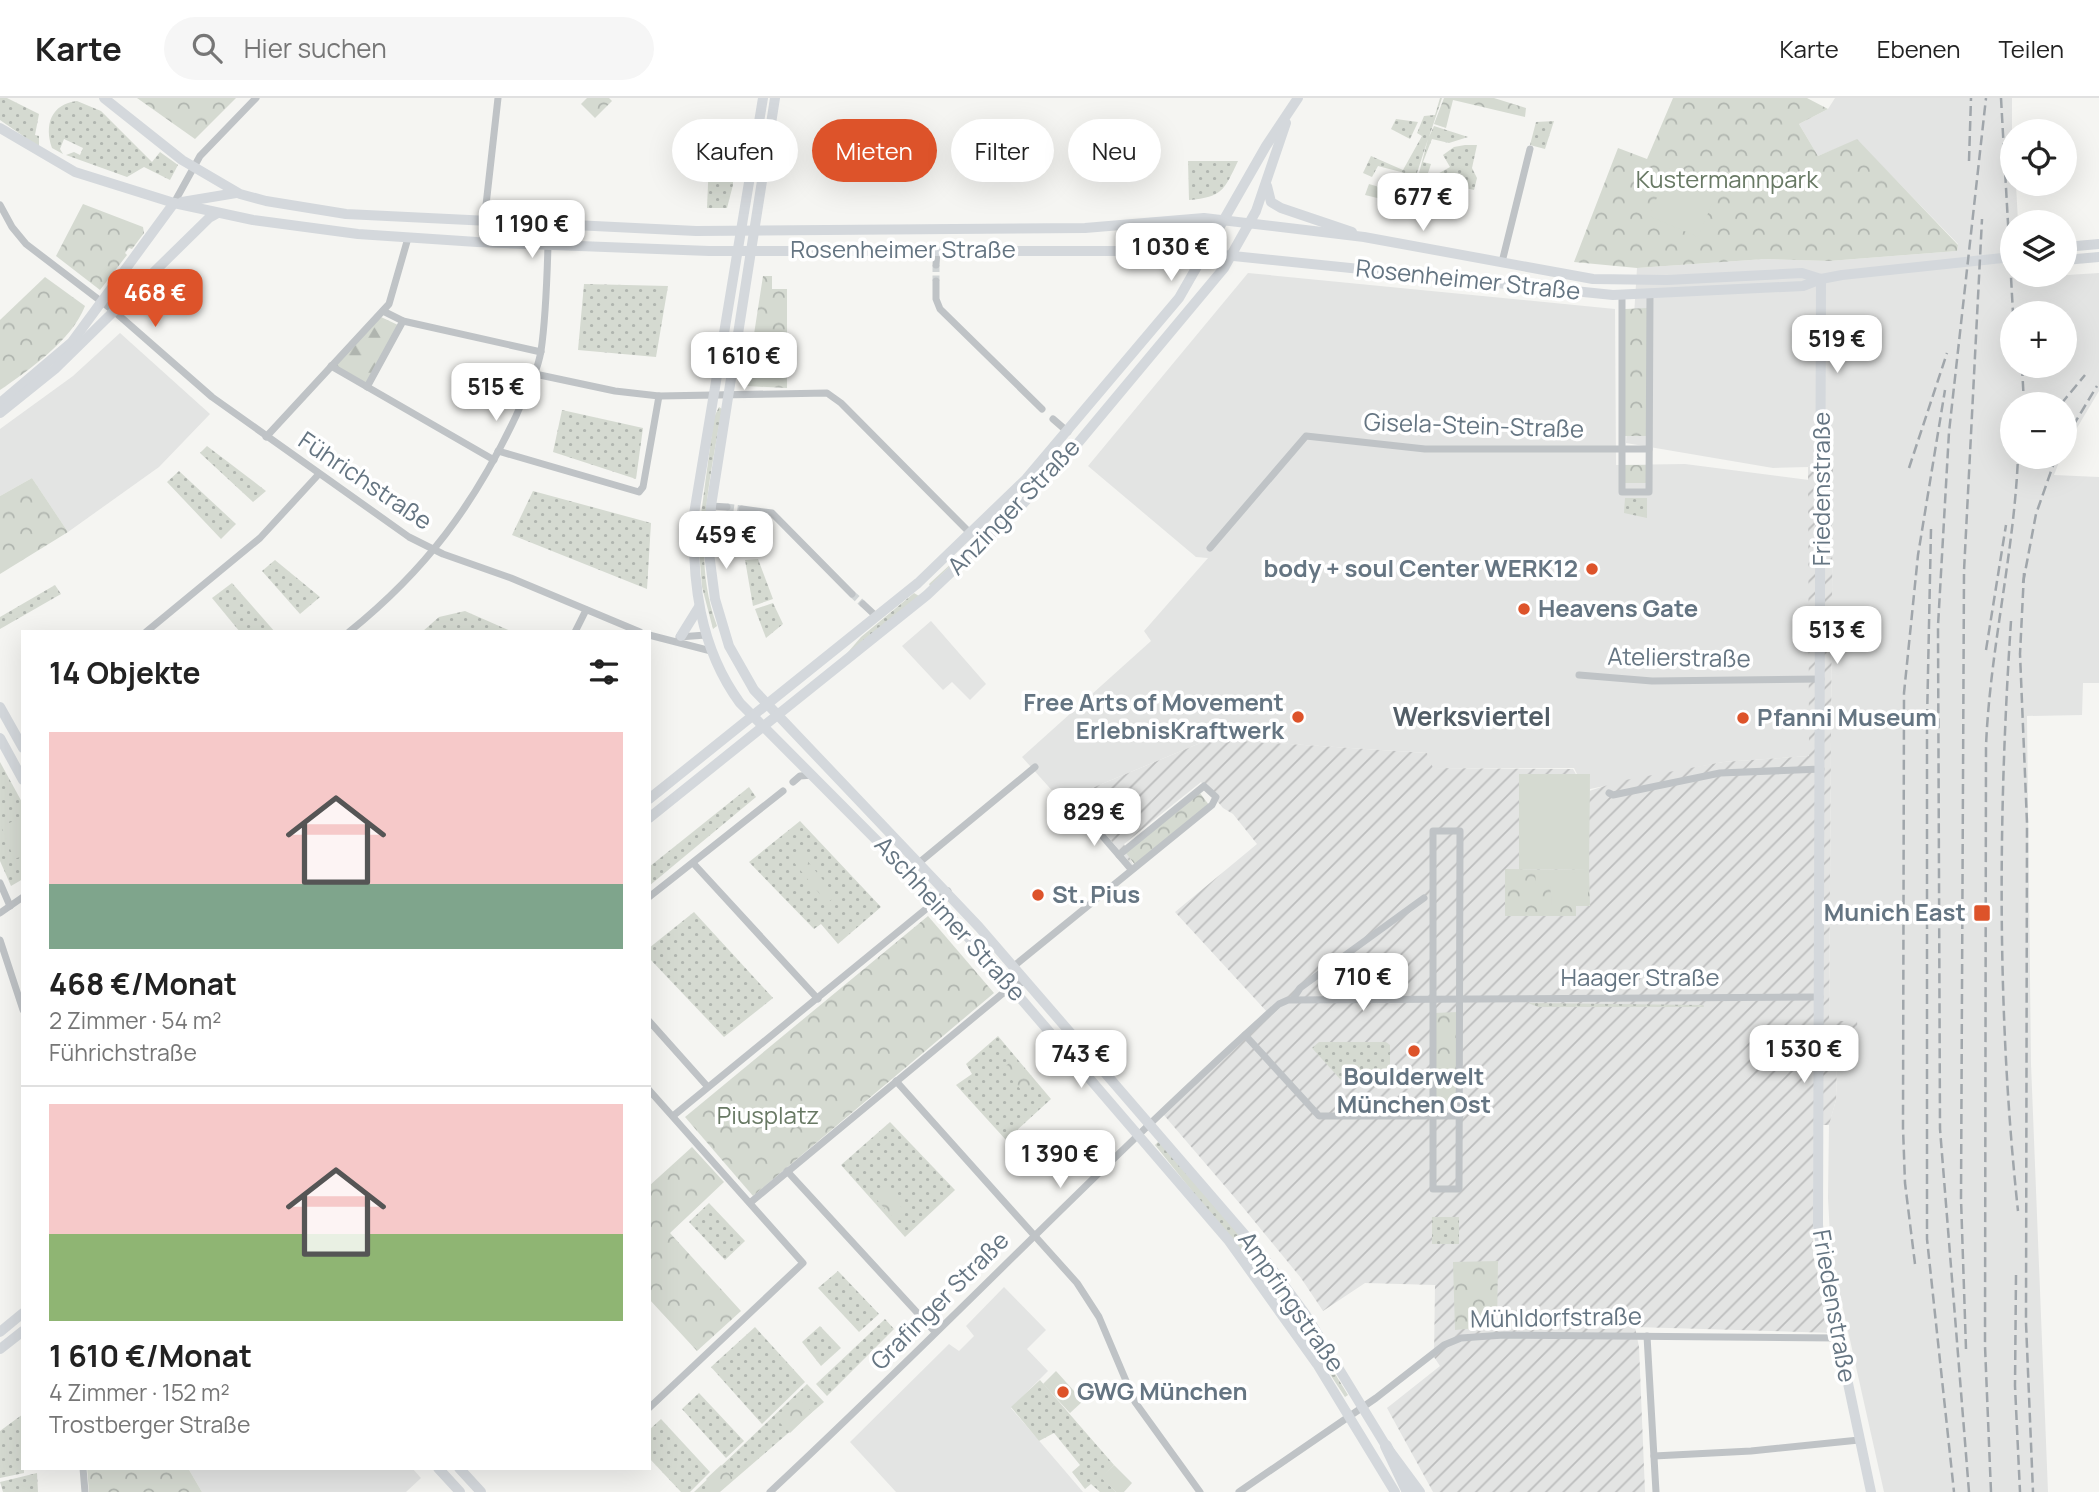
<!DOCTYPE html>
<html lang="de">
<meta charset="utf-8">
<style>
:root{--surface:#fff;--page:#f6f6f6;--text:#222;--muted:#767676;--line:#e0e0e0;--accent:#dd532a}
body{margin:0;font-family:Manrope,sans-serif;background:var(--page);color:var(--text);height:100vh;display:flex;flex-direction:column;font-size:26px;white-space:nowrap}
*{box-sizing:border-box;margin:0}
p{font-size:23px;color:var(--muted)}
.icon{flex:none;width:38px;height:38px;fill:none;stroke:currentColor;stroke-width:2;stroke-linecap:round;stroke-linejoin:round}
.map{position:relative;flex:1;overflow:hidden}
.side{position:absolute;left:21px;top:532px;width:630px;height:840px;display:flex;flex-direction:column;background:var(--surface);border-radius:0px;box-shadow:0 7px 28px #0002}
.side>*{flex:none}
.hud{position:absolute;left:672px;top:21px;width:665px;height:63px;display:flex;gap:14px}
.fabs{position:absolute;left:2000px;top:21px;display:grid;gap:14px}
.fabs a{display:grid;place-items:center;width:77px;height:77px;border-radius:50%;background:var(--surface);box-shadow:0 7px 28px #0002;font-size:35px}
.price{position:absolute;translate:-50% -60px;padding:0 16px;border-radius:14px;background:#fff;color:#222;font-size:23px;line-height:46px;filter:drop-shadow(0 2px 4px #0008)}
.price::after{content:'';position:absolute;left:50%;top:42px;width:21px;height:16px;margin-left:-10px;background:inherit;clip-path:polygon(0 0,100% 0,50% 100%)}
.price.on{background:var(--accent);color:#fff}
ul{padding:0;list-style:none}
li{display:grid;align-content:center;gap:14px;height:371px;padding:0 28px}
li+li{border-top:2px solid var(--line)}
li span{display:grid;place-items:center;height:217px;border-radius:0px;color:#555}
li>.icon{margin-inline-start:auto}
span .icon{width:126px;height:126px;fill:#fffc;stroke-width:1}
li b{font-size:30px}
h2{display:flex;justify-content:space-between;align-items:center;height:84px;padding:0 28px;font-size:30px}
.pill{padding:0 24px;border-radius:32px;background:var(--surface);box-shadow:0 7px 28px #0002;font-size:24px;line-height:63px}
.pill.on{background:var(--accent);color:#fff}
header{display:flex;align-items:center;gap:42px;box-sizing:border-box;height:98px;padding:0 35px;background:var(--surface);border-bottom:2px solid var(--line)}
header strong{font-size:33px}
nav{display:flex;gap:38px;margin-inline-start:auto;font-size:24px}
.search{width:490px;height:63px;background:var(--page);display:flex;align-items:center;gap:18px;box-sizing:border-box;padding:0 24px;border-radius:38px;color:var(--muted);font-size:26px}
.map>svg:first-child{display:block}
</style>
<header>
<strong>Karte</strong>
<div class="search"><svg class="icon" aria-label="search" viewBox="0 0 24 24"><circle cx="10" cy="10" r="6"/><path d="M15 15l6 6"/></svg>Hier suchen</div>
<nav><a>Karte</a><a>Ebenen</a><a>Teilen</a></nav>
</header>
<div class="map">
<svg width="2099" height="1394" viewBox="0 0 2099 1394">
<defs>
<pattern id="industrial-furrows" width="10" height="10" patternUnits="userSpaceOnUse" patternTransform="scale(1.75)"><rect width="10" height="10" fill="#e3e4e3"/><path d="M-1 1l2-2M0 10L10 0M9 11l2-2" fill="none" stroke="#bcbdbd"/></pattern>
<pattern id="grass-dots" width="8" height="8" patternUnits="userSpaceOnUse" patternTransform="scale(1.75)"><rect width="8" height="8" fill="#d5dad1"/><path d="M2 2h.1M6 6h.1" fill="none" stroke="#b0b5af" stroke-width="1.8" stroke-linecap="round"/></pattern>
<pattern id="forest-firs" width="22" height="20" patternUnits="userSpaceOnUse" patternTransform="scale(1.75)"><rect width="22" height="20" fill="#d5dad1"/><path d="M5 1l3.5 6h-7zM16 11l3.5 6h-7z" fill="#b0b5af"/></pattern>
<pattern id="park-crowns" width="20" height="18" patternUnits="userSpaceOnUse" patternTransform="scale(1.75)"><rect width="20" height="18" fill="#d5dad1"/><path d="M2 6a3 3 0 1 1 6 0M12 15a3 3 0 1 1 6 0" fill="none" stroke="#b0b5af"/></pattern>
</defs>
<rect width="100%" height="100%" fill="#f5f5f2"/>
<g fill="#e3e4e3" fill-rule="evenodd">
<path d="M1835 0H2012V86H2016L2018 124H2012V177H2021L2022 180 2099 175V293L2065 350V306H2012V359H2061L2054 377 2099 379V585H2083L2082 617 2027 618 2031 966 2048 1394H1884L1831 1157 1828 1100 1829 1026 1836 1002 1837 963 1858 934 1829 924 1833 363 1808 369 1773 370 1626 345 1637 170 1765 161 1829 163 1957 153 1958 146 1857 42 1818 58 1799 26 1828 11ZM2012 215H2065V268H2012Z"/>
<path d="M1248 175 1615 211 1616 367 1685 366 1809 382V658L1723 664 1590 691 1589 772 1519 676H1577L1574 670H1432L1427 655 1210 641 1080 695 1095 713 1082 726 1022 659 1151 543 1144 533 1208 460 1196 459 1088 368Z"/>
<path d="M120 235 210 316 159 369 68 434 32 380 0 398V331L73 278Z"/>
<path d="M931 523 986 586 970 602 952 584 943 592 902 548Z"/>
<path d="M1004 1189 1046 1232 1027 1251 1048 1273 1011 1310 1083 1394H896L850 1344 949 1246 959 1253 974 1238 966 1228Z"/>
<path d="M188 1370H412L421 1380 406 1394H202Z"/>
</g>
<path fill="url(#industrial-furrows)" d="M1833 363 1829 923H1857L1858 934 1837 963 1836 1002 1829 1027H1814L1813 1158 1834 1235 1635 1229 1639 1249 1645 1394H1433L1387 1310 1440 1268 1434 1259 1435 1187 1365 1185 1323 1213 1301 1180 1241 1107 1163 1016 1268 915 1175 814 1257 746 1233 716 1223 710 1201 684 1124 746 1134 769 1090 718 1095 713 1080 695 1210 641 1427 655 1433 670 1573 671 1586 694 1620 683 1723 664 1809 658 1808 369Z"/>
<g fill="url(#grass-dots)">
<path d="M0 0H7L39 16 35 37 39 38V49L0 22Z"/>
<path d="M1440 0H1442L1429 39 1434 28 1468 39 1449 45 1432 41 1423 64 1431 66 1426 81 1418 79 1428 41 1416 78 1378 68 1372 79 1363 75 1371 58 1403 72 1422 38 1417 35 1424 18 1435 17Z"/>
<path d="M77 3 101 13 152 64 160 54 178 67 170 82 144 69 127 79 66 57 74 54 80 57 83 50 64 41 60 51 63 56 52 50C44 27 51 6 77 3Z"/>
<path d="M1396 21 1418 24 1410 41 1391 31Z"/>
<path d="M1554 23 1545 51 1530 47 1536 24Z"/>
<path d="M1465 47H1477L1472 70 1477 80 1474 92 1432 82 1434 78 1450 69 1443 57 1454 49Z"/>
<path d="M709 62H733V87L727 110H707Z"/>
<path d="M1188 63H1238C1224 92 1223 99 1189 102Z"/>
<path d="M584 186 668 188 656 259 578 252Z"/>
<path d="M719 309 722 311C710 382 691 459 717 528L713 531 702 489 698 439 714 319Z"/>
<path d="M562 312 643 330 636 381 553 354Z"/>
<path d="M207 348 266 393 253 404 200 355Z"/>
<path d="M1051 361 1056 364 930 488 929 486 966 452Z"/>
<path d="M179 373 236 426 221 441 167 384Z"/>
<path d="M533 393 651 425 647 491 512 437Z"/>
<path d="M1625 400H1647V420L1624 415Z"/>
<path d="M758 461 773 501 753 508 745 462Z"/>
<path d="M275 462 320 499 300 516 262 473Z"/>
<path d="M232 485 275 534H240L212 500Z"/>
<path d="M55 487 61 496 0 531V519Z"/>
<path d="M914 495 919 498 843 560 861 539Z"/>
<path d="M773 505 783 526 766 540 755 511Z"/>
<path d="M465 513 513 534H422L439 519Z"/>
<path d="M0 664 23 706V781L11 788 0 763Z"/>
<path d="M749 689 756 699 649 788V769Z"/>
<path d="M800 723 881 809 838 846 821 826 814 831 749 764Z"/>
<path d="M694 814 773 900 724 939 649 860V850Z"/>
<path d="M1528 905 1703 907 1704 909H1538Z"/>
<path d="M998 938 1051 1001 1006 1042 956 987 972 976 966 966Z"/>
<path d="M1319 944H1386L1390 947V976H1370L1367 982H1341L1312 950Z"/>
<path d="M890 1024 955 1092 905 1139 841 1067Z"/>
<path d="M1159 1043 1245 1142 1293 1207 1348 1297 1345 1299 1287 1211 1155 1047Z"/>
<path d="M709 1105 745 1143 725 1162 689 1124Z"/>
<rect x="1432" y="1119" width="27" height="27"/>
<path d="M838 1173 879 1216 859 1234 818 1190Z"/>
<path d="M885 1221 894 1231 827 1298 816 1286Z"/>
<path d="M820 1228 841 1250 821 1268 802 1244Z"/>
<path d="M755 1229 805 1284 762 1326 711 1269Z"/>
<path d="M1040 1282 1114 1367 1102 1380 1116 1394H1100L1091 1386 1085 1391 1072 1374 1080 1367 1054 1335 1039 1343 1011 1309Z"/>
<path d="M807 1286 824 1304 720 1394H694Z"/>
<path d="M699 1295 744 1343 726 1360 682 1311Z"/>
<path d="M23 1316 24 1375 0 1380V1333Z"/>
<path d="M661 1321 710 1374 690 1394H681L649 1360V1332Z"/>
<path d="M37 1375 38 1394H3L0 1384Z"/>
</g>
<path fill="url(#forest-firs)" d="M381 219 398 227 366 285 335 267Z"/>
<g fill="url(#park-crowns)">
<path d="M137 0H236L195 41Z"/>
<path d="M587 0H609L612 3 595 20 581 6Z"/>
<path d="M1444 0H1494L1526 10 1525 19 1453 2 1446 30 1434 26Z"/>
<path d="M1673 0H1807L1828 11 1799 26 1818 58 1857 41 1958 147 1957 153 1829 163 1765 161 1637 170 1574 164 1618 50 1647 61Z"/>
<path d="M83 106 143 129 144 135 132 151 129 150 125 155 127 157 100 192 56 158Z"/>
<path d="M763 178H772V191H787V290L746 288Z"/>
<path d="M45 179 85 208C72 242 29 272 0 292V222Z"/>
<path d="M1647 210V338H1625V211Z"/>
<rect x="1625" y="367" width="22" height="18"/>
<path d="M32 380 68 434 0 476V398Z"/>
<path d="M1200 695 1209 707 1135 767 1126 755Z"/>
<path d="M801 755 836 798 827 805 792 762Z"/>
<path d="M1505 771 1589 772 1590 808H1576V818H1505Z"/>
<path d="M928 818 994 895 753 1098 685 1019Z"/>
<path d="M1457 914V1008H1435V915Z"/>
<path d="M1014 961 1035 984 1023 994 1002 971Z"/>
<path d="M692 1049 724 1084 670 1135 741 1213 697 1253 649 1201V1088Z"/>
<path d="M886 1092 905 1113 895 1122 876 1101Z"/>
<path d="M1498 1163 1497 1228 1455 1232 1453 1164Z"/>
<path d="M798 1299 812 1314 790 1335 775 1320Z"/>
<path d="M721 1367 733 1380 718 1393 706 1381Z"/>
<path d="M87 1370H188L202 1394H89Z"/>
</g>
<g fill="#d5dad1">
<path d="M1670 69 1719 89 1698 139 1649 118Z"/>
<path d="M1369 86 1406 97 1405 100 1395 98 1394 104 1365 97Z"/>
<path d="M1519 676H1590L1589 772 1519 771Z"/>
<path d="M22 720 23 758 14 761 1 728Z"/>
<path d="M1535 774 1588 775V807H1552L1550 788 1536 787Z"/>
<path d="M1056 1273 1083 1303 1070 1315 1043 1286Z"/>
<path d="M1092 1345 1132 1385 1124 1394H1116L1101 1380 1114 1367Z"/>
</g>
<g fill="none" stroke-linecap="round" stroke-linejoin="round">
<g stroke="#d1d5d6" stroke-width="7" stroke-dasharray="7 3.5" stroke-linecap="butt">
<path d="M936 167V183"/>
<path d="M727 409 742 411"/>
<path d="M852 496 863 506"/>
</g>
<g stroke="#bfc3c6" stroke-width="7">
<path d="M174 105 200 58 256 0"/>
<path d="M0 107 12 129 26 146 115 214 212 299 409 439 443 456 511 480 640 534"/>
<path d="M484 125 498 0"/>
<path d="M1502 164 1530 51"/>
<path d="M936 167 937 152"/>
<path d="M936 183V201L940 211 1042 311"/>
<path d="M1622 197V394H1649L1650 195"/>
<path d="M383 213 403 223 541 254"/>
<path d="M331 268 494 362"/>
<path d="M535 276 615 293 659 298 827 295 841 305 971 436"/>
<path d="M367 289 403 223"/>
<path d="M1053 321 1068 334"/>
<path d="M266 339 389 206 408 140"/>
<path d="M498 353 639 394 643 389 659 298"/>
<path d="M711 408 727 409"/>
<path d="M742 411 772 415 852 496"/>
<path d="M1210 450 1306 338 1425 351H1649"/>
<path d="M863 506 877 519"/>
<path d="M146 534 260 440 318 377"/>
<path d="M349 534C426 472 474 407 516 318 525 297 537 276 541 253 546 219 547 182 548 147"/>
<path d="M575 534 586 512"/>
<path d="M649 537 711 553"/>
<path d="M679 539 706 537"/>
<path d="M1579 577 1652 583 1821 581"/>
<path d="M793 684 800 678 812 677"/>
<path d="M1609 695 1613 697 1720 675 1821 671"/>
<path d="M1092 726 1130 770"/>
<path d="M1433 733H1460L1459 1091H1433Z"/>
<path d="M693 765 818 901"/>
<path d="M909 773 1035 669"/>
<path d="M0 785 10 808"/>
<path d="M649 799 783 693"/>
<path d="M0 815 23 799"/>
<path d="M0 842 23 912"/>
<path d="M1014 868 1212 707 1216 699 1204 688 1119 757"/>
<path d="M1293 901 1300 890 1424 800"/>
<path d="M649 923 707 988"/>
<path d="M1245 937 1319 1018H1460"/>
<path d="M896 983 1077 1185 1099 1219 1135 1304 1200 1394"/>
<path d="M649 992 803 1165 649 1310"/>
<path d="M673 1018 948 793"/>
<path d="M787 1073 935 1234"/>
<path d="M751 1104 1002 896 1026 882"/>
<path d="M1647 1238 1656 1394"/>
<path d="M1654 1358 1751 1353 1859 1342"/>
<path d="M83 1370 85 1394"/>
<path d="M770 1394C942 1234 1104 1063 1279 906L1288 902 1820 899"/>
<path d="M1239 1394 1376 1300 1444 1247 1461 1240 1504 1237 1838 1240"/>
</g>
<g stroke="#d4d8dc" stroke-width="10">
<path d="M104 0 182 62 240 96 266 103 346 116 696 133 1085 130 1204 120 1364 139 1593 181 1667 182 1802 175 1821 181"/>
<path d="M763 0 694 416C692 483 699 549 740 605L937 803 1229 1143 1317 1266 1395 1394"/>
<path d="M775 0 711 408 709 455 715 501 729 548 754 592 979 829 1258 1152 1306 1217 1386 1348 1420 1394"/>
<path d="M0 30 75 74 174 105 253 122 358 136 477 144 709 153H1185L1613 197 1803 188 1821 181 1842 177 2012 159"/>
<path d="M1267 88 1271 104 1281 110 1352 134"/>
<path d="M182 104 236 95"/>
<path d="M2065 149 2099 146"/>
<path d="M2065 162 2099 159"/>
<path d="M1821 181 1818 1127 1823 1167 1871 1394"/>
<path d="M0 305 72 244 174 105"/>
<path d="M0 315 56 270 209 120 218 115"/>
<path d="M681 538 699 509"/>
<path d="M649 701 918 485 1026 381 1179 200 1266 48 1298 0"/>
<path d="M649 720 927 497 1020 409 1073 351 1224 170 1256 113 1286 25"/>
<path d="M0 1234 23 1215"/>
<path d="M0 1251 23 1233"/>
</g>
<g stroke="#d4d8dc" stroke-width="10">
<path d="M0 609 23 650"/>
<path d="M0 640 23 682"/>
<path d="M438 1370 460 1394"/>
<path d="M459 1370 481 1394"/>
</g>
<path stroke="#d4d8dc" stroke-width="12" d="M1386 1348 1408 1394"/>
<g stroke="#a0a6ab" stroke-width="2.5" stroke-dasharray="10 5" stroke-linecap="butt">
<path d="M2001 0 2013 215"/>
<path d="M1969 63 1971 0"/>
<path d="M2022 268 2024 306"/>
<path d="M2061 306 2085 277"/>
<path d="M2065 341 2097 288"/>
<path d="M1909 370 1947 255"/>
<path d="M1931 431 1927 623V1141L1954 1394"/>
<path d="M2024 475 2020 556 2027 725 2026 1225 2033 1394"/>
<path d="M2023 485 2036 416 2056 359"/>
<path d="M2011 523C1998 719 1997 918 2018 1113"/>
<path d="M1986 552 2006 427"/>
<path d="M1915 1166 1905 1085 1903 1030 1904 595 1918 457 1945 292"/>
<path d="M2016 1177 2015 1288 2020 1394"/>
<path d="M1966 1251 1961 1101 1964 473 1982 121"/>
<path d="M1969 1394 1940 1031 1938 528 1949 334 1986 0"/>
<path d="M1991 1394 1985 1248 1986 648C1990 551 2014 456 2018 359"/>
</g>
</g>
<g fill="#dd532a" stroke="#fff" stroke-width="2.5">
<circle cx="1592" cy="471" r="7"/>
<circle cx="1524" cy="511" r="7"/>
<circle cx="1298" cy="619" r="7"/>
<circle cx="1743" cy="620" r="7"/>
<circle cx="1038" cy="797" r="7"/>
<rect x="1973" y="806" width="18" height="18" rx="3.5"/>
<circle cx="1414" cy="953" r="7"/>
<circle cx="1063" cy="1294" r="7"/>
</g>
<g text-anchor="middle" stroke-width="7" stroke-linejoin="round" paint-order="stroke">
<g font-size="24" fill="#687964" stroke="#fff">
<text x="1727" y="90">Kustermannpark</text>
<text x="768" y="1026">Piusplatz</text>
</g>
<g font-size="24" fill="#657582" stroke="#fff">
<text x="903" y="160">Rosenheimer Straße</text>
<text transform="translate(1468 182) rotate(6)" y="8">Rosenheimer Straße</text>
<text transform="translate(1474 328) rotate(2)" y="8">Gisela-Stein-Straße</text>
<text transform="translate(365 383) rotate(34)" y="8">Führichstraße</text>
<text transform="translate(1822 391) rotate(-90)" y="8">Friedenstraße</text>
<text transform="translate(1014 409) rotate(-46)" y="8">Anzinger Straße</text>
<text transform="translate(1679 560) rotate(1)" y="8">Atelierstraße</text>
<text transform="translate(950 821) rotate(48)" y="8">Aschheimer Straße</text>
<text x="1640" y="888">Haager Straße</text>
<text transform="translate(940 1203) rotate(-45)" y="8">Grafinger Straße</text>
<text transform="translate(1291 1204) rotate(55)" y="8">Ampfingstraße</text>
<text transform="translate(1834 1208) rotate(80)" y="8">Friedenstraße</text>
<text transform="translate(1556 1220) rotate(-1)" y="8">Mühldorfstraße</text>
</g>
<g font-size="24" font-weight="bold" fill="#657582" stroke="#fff" text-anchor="start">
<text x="1578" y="479" text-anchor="end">body + soul Center WERK12</text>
<text x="1538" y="519">Heavens Gate</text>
<text x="1284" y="613" text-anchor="end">Free Arts of Movement<tspan x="1284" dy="28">ErlebnisKraftwerk</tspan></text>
<text x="1757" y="628">Pfanni Museum</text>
<text x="1052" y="805">St. Pius</text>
<text x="1966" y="823" text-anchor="end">Munich East</text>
<text x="1414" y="987" text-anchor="middle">Boulderwelt<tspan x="1414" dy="28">München Ost</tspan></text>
<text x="1077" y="1302">GWG München</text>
</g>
<g font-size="26" font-weight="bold" fill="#535e67" stroke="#fff">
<text x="1472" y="628">Werksviertel</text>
</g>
</g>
</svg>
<div class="fabs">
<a><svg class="icon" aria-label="locate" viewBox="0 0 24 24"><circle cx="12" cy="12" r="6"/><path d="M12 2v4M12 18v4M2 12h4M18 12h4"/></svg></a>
<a><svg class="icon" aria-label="layers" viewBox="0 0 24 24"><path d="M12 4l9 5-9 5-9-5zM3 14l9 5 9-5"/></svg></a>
<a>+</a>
<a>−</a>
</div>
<b class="price" style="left:1423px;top:135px">677 €</b>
<b class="price" style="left:532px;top:162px">1 190 €</b>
<b class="price" style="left:1171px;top:185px">1 030 €</b>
<b class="price on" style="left:155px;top:231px">468 €</b>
<b class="price" style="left:1837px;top:277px">519 €</b>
<b class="price" style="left:744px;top:294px">1 610 €</b>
<b class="price" style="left:496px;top:325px">515 €</b>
<b class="price" style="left:726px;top:473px">459 €</b>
<b class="price" style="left:1837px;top:568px">513 €</b>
<b class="price" style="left:1094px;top:750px">829 €</b>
<b class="price" style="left:1363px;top:915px">710 €</b>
<b class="price" style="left:1804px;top:987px">1 530 €</b>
<b class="price" style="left:1081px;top:992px">743 €</b>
<b class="price" style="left:1060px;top:1092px">1 390 €</b>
<div class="hud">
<a class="pill">Kaufen</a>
<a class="pill on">Mieten</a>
<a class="pill">Filter</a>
<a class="pill">Neu</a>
</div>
<section class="side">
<h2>14 Objekte<svg class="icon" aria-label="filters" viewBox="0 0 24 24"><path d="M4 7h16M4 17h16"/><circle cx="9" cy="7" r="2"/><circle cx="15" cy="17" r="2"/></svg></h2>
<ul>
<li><span style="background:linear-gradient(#f6c9c9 70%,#7fa58c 0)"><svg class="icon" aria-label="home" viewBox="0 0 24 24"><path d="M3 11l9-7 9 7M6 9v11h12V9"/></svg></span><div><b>468 €/Monat</b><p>2 Zimmer · 54 m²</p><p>Führichstraße</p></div></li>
<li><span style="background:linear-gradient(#f6c9c9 60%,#8fb573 0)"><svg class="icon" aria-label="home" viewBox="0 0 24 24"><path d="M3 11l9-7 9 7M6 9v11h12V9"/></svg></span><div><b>1 610 €/Monat</b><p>4 Zimmer · 152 m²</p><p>Trostberger Straße</p></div></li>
</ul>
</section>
</div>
